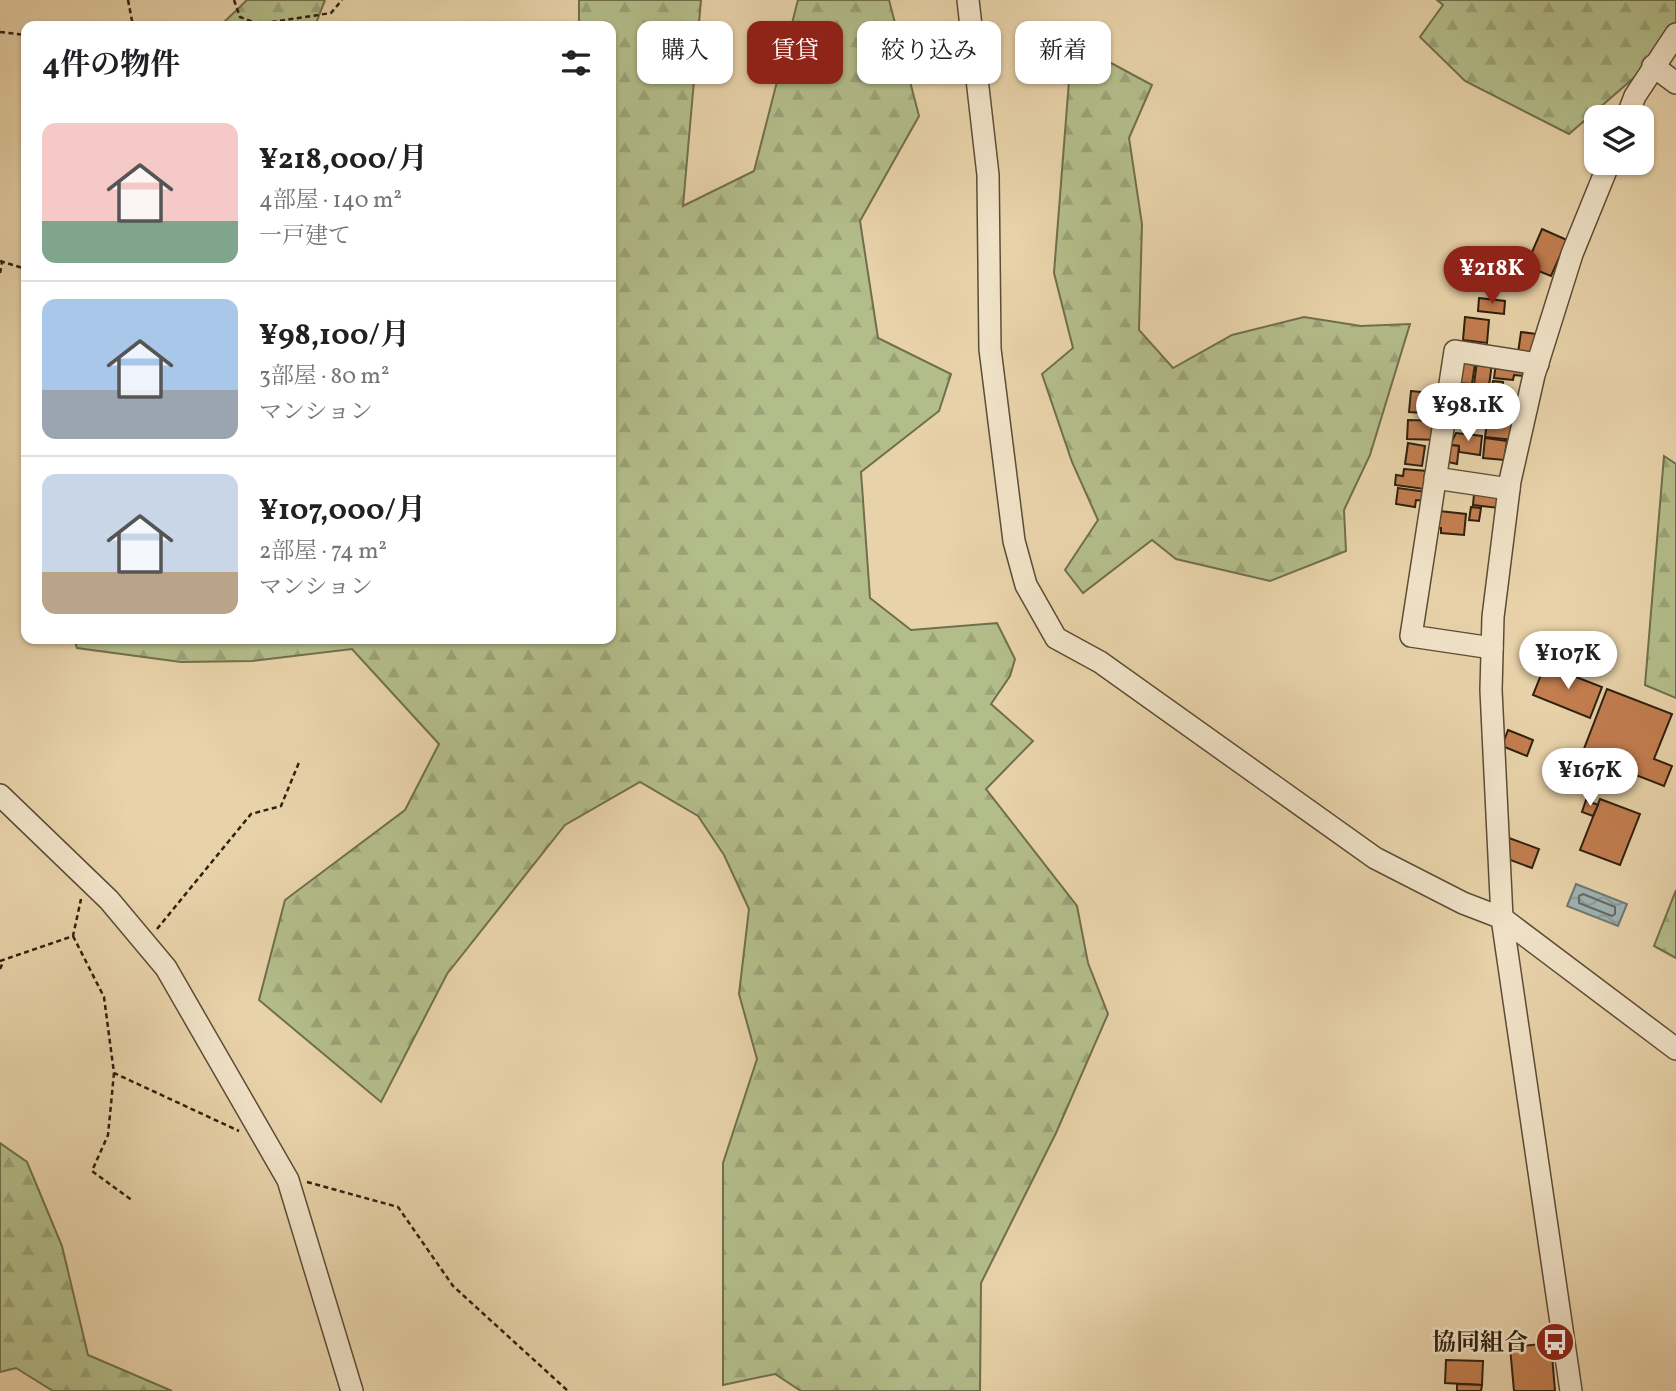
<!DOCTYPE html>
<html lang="ja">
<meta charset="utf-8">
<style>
:root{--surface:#fff;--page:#f2f2f2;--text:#202124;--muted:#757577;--line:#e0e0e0;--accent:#8f2418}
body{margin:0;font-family:Vollkorn,"Noto Serif JP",serif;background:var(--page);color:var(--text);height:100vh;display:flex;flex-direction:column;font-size:26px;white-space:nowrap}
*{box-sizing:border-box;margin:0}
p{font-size:23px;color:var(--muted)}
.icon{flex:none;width:38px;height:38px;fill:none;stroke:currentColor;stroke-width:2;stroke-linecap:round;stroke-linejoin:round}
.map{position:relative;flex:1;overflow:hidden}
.side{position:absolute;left:21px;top:21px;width:595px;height:623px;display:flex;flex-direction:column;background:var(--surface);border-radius:14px;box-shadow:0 2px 5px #0004}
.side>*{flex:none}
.hud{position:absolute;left:637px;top:21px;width:665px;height:63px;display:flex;gap:14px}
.fabs{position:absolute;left:1584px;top:105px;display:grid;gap:14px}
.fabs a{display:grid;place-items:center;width:70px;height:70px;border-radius:14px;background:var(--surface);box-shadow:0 2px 5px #0004;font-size:35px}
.price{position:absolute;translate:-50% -60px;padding:0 16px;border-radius:24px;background:#fff;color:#222;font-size:23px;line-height:46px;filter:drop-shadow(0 2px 4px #0008)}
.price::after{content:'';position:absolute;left:50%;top:42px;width:21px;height:16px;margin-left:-10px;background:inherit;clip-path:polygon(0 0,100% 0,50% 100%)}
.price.current{background:var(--accent);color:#fff}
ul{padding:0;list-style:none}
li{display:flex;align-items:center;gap:21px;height:175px;padding:0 21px}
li+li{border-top:2px solid var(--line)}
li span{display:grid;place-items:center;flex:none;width:196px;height:140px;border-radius:14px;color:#555}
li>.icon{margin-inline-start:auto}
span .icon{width:84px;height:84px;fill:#fffc;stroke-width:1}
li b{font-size:30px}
h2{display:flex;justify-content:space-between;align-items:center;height:84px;padding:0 21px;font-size:30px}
.pill{padding:0 24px;border-radius:14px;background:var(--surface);box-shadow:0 2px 5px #0004;font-size:24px;line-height:63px}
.pill.current{background:var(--accent);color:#fff}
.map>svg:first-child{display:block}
</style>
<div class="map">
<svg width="1676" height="1391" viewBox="0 0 1676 1391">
<defs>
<pattern id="forest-firs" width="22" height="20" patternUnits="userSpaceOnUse" patternTransform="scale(1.75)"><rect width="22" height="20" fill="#b3bd8a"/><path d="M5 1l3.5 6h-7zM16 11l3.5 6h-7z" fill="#9aa276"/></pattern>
<pattern id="water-waves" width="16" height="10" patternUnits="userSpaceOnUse" patternTransform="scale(1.75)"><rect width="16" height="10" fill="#9eb4b5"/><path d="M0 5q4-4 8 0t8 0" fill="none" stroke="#889a9a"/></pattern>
</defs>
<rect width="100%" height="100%" fill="#e8d2a9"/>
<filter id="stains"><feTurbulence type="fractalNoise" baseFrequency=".00286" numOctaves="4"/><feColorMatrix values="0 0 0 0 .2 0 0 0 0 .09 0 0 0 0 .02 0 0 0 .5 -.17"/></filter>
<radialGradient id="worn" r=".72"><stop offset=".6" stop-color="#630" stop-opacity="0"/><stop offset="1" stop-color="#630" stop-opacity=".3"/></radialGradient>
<g fill="url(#forest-firs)" stroke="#706f4c" stroke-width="2">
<path d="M247 0H325L315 26H220Z"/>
<path d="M579 0H701L683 206 754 171 798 0H889L919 116 860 221 878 338 951 374 939 411 861 472 870 598 911 630 997 623 1015 659 1010 676 991 704 1033 741 986 789 1077 906 1088 963 1108 1014 1056 1133 981 1283 980 1391H801L775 1374 723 1385V1163L757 1059 739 994 749 909 724 855 698 816 640 782 565 825 447 974 381 1102 259 1000 285 900 405 810 439 744 352 649 252 661 181 662 77 648 74 639H611V322L615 320 611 300V26H579Z"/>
<path d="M1437 0H1676V22L1636 76 1569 134 1465 81 1420 37 1443 5Z"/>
<path d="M1072 42 1152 85 1129 138 1142 224 1139 330 1173 368 1232 335 1304 317 1361 326 1410 324 1370 455 1344 510 1346 551 1270 581 1176 559 1152 540 1083 593 1065 570 1098 520 1072 462 1042 374 1073 348 1054 273Z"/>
<path d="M1664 456 1676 464V698L1645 685Z"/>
<path d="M1676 890V958L1654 946Z"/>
<path d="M0 1143 27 1162 62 1246 88 1355 172 1391H53L16 1368 0 1372Z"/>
</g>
<path fill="url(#water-waves)" stroke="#717972" stroke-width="2" d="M1576 884 1627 904 1618 926 1567 906Z"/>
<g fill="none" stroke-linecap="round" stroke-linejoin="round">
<path stroke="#666a62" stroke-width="2" d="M1583 894 1615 907V914L1612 916 1579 903V896Z"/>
</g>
<g fill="#c37e50" stroke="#2e210e" stroke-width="2">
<path d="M1542 229 1567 240 1551 276 1526 266Z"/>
<path d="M1479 298 1505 301 1504 314 1478 311Z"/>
<path d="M1465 317 1489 320 1487 343 1463 340Z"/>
<path d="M1521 332 1537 334 1534 355 1518 353Z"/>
<path d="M1477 361 1492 363 1489 386 1474 385Z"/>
<path d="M1461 362 1475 364 1472 384 1458 383Z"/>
<path d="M1496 363 1524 366 1523 376 1514 375 1513 380 1494 378Z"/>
<path d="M1493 381 1503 382 1502 396 1491 395Z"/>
<path d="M1411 391 1440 394 1438 414 1409 412Z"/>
<path d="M1491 395 1523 399 1521 416 1489 412Z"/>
<path d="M1488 414 1517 418 1514 440 1485 437Z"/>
<path d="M1408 420 1439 421 1438 440 1407 439Z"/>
<path d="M1456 433 1482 436 1480 455 1459 452V446L1450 445Z"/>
<path d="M1485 438 1507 441 1504 460 1483 458Z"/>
<path d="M1408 443 1425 446 1422 466 1405 464Z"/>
<path d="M1450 445 1459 446 1457 464 1448 462Z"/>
<path d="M1404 469 1427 471 1424 489 1395 485 1396 475 1403 476Z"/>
<path d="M1398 488 1427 492 1426 501 1416 500 1415 507 1396 504Z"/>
<path d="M1474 494 1500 497 1499 508 1473 505Z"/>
<path d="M1471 507 1481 508 1479 521 1469 520Z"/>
<path d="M1439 511 1466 514 1464 535 1441 533V528H1437Z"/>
<path d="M1545 665 1602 687 1590 718 1533 695Z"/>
<path d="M1607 689 1672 714 1654 759 1672 766 1664 786 1582 754Z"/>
<path d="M1508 730 1533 740 1527 756 1502 746Z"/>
<path d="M1600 799 1640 814 1620 865 1580 850Z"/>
<path d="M1586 800 1598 805 1593 816 1582 812Z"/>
<path d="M1509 838 1539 849 1532 868 1502 857Z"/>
<path d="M1551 1343 1555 1391H1514L1510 1347Z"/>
<path d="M1446 1360 1483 1361 1482 1385 1445 1383Z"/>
<path d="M1457 1384 1482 1385 1481 1391H1457Z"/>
</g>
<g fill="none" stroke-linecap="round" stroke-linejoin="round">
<g stroke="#5c4d35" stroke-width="24">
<g id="minor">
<path d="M968 0 988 175 990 349 1014 541 1026 585 1056 638 1100 662 1375 858 1463 903 1502 918 1676 1049"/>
<path d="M1653 66 1676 83"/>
<path d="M1627 117 1635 96 1676 34"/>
<path d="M1435 478 1509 489"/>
<path d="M1492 648 1411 636 1455 351 1538 364"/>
<path d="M0 795 109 900 166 968 288 1180 352 1391"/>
<path d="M1571 1391 1502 918 1491 690 1493 617 1510 481 1534 375 1572 254 1609 163"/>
</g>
</g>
<g stroke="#2e210e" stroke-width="2.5" stroke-dasharray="5 3.5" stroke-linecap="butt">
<path d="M128 0 133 26"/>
<path d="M234 0 240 17 259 24 331 13 342 0"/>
<path d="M0 32 26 35"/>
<path d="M0 261 26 269"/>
<path d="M0 273 2 262"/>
<path d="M157 929 251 814 281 806 300 760"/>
<path d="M73 936 104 997 114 1073 239 1131"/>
<path d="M0 961 73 936 81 899"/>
<path d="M0 969 3 962"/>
<path d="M114 1073 108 1135 92 1171 133 1201"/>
<path d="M307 1182 398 1207 453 1286 568 1391"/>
</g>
<use href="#minor" stroke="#f0e2c7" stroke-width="21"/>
</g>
<defs>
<g id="bus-disc" transform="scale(2.0125)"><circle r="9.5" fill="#8f2418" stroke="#f0e2c7"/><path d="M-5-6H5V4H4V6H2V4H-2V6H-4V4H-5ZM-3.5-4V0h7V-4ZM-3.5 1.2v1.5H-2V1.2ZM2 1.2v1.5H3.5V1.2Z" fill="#fff"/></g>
</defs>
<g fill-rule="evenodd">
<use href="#bus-disc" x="1555" y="1342"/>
</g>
<g text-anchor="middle" stroke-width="5" stroke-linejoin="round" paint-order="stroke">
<g font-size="24" font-weight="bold" fill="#2e210e" stroke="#f0e2c7" text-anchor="end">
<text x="1528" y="1350">協同組合</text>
</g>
</g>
<rect width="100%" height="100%" filter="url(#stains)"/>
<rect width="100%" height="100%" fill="url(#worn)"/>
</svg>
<div class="fabs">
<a><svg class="icon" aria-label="layers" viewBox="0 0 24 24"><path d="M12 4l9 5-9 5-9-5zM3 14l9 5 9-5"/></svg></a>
</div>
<b class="price current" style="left:1492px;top:306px">¥218K</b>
<b class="price" style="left:1468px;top:443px">¥98.1K</b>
<b class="price" style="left:1568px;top:691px">¥107K</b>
<b class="price" style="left:1590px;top:808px">¥167K</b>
<div class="hud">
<a class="pill">購入</a>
<a class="pill current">賃貸</a>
<a class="pill">絞り込み</a>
<a class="pill">新着</a>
</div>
<section class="side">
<h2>4件の物件<svg class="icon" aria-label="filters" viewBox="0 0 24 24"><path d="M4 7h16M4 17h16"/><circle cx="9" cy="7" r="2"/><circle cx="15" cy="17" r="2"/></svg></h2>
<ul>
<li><span style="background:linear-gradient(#f6c9c9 70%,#7fa58c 0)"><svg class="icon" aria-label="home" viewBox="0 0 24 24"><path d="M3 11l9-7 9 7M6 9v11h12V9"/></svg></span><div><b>¥218,000/月</b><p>4部屋 · 140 m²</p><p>一戸建て</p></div></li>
<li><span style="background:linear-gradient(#a9c7e8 65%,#9aa5b1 0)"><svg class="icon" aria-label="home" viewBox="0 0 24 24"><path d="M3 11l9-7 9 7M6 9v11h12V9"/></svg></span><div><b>¥98,100/月</b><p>3部屋 · 80 m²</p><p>マンション</p></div></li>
<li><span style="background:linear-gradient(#c9d6e8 70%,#b9a48a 0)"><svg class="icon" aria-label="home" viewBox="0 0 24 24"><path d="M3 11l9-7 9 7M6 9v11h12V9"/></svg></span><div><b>¥107,000/月</b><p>2部屋 · 74 m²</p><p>マンション</p></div></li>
</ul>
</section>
</div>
